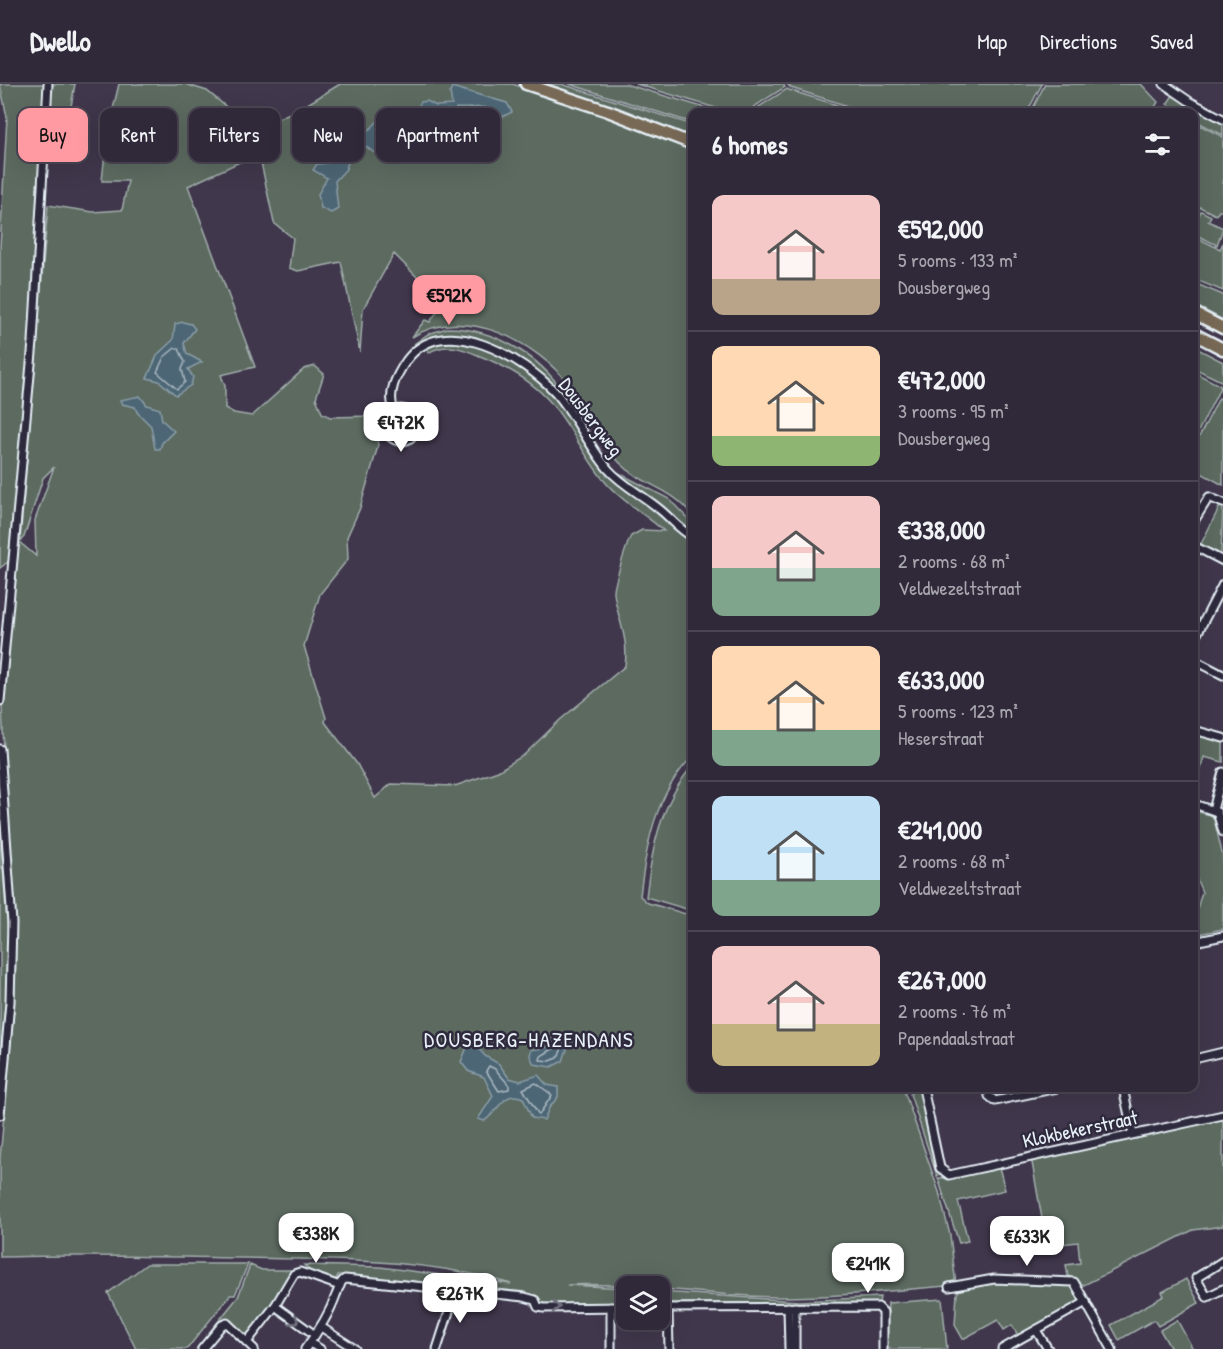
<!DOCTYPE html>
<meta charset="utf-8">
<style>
:root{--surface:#302939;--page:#383141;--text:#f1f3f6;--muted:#a8a6ae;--line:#4b4553;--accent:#ff9aa2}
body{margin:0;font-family:"Patrick Hand",sans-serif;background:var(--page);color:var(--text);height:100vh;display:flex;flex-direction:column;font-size:22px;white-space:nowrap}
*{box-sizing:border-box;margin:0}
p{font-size:20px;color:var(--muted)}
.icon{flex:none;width:33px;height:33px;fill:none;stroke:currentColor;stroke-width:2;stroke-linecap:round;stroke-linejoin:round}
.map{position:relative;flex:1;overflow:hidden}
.sheet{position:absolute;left:688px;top:24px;width:510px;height:984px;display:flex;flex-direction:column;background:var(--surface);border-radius:12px;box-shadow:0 6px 24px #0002,0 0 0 2px var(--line)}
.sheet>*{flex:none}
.guide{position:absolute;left:18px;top:24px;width:570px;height:54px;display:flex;gap:12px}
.controls{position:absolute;left:616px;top:1192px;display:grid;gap:12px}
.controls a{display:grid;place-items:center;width:54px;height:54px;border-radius:12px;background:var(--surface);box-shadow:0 6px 24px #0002,0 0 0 2px var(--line);font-size:30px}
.price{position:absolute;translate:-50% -51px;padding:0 14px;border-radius:12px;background:#fff;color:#222;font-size:20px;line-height:39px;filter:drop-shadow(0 2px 3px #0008)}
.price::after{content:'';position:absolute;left:50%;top:36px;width:18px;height:14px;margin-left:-9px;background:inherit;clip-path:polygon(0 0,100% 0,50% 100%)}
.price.on{background:var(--accent);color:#111}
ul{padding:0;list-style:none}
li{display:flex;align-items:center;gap:18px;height:150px;padding:0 24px}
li+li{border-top:2px solid var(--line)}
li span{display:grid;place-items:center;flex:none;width:168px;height:120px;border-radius:12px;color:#555}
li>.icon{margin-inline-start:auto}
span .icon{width:72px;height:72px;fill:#fffc;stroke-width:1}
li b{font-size:26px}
h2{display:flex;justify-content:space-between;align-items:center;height:72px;padding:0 24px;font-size:26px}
.pill{padding:0 21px;border-radius:12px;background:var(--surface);box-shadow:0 6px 24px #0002,0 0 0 2px var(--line);font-size:21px;line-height:54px}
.pill.on{background:var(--accent);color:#111}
header{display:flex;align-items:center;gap:36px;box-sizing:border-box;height:84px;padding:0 30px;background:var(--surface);border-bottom:2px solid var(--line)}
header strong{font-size:28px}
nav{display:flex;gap:33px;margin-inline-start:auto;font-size:21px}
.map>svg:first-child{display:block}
</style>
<header>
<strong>Dwello</strong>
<nav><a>Map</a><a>Directions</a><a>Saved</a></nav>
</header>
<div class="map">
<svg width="1223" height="1265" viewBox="0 0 1223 1265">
<rect width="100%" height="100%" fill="#40374c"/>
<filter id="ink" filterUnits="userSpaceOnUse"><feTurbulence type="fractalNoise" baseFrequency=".0167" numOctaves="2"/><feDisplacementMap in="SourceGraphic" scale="12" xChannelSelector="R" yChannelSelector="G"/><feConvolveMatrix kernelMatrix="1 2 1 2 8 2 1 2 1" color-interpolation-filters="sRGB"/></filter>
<g filter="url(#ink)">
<g fill="#5b6a60" stroke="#a2aeac" stroke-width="1.5">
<path d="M0 0H75L65 56 40 55 23 398 9 477 0 484V163L7 33Z"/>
<path d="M119 0H185L207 7 230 26 231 30 237 31 254 45 301 24 340 0H512L549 11 693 64V432C670 402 644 403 620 379 599 358 589 326 571 303 536 257 465 220 412 253L425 236 430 238 441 222 437 218 439 215 394 170 363 225 360 268 341 178 298 187 289 184 293 154 274 139 259 69 188 102 255 283 221 291 225 302V324L234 329 252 332 304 285 315 282 324 290 316 314 322 329 330 333 374 332 378 362 360 424 347 453 348 475 320 510 304 562 326 634 325 638 357 680 375 714 391 700 455 702 498 687 524 671 560 636 625 582C629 553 618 537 614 509 613 503 627 459 631 452L642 446 664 447C646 431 623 418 607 400 586 376 573 345 552 320 533 297 508 283 480 272 462 264 446 258 428 269V261C471 247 530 283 557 315 576 337 589 365 607 388 620 405 640 414 657 427 669 437 678 449 693 455V672C655 710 646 761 640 812L648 819 693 832V1004H903L939 1108 950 1151 956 1201C898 1206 840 1213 782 1213 709 1213 639 1198 567 1201L627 1204V1220H542L533 1211 525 1208 346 1191H338L335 1197 311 1188 304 1181 380 1183 511 1200C426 1174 333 1176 245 1174 163 1173 82 1170 0 1173V1074L14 924V882L2 624 19 458 36 472 35 436 54 383 43 394 24 453 20 457 48 121 93 128 122 126 128 97H102L107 50Z"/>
<path d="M537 0H561L693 41V57Z"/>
<path d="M569 0H625L719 28H693V39Z"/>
<path d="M636 0H783L785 3 746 28H729Z"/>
<path d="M787 0H1042L1027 28H867L791 4Z"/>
<path d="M1045 0H1141L1158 18 1152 28H1031Z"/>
<path d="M787 5 789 6 859 28H751Z"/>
<path d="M1174 10 1223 38V51L1194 36V28H1181L1167 20Z"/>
<path d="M1194 38 1223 53V127H1219L1216 131 1200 123 1194 135Z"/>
<path d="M1201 127 1211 132 1208 137 1223 144 1217 161 1194 150V142Z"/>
<path d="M1195 153 1220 165 1223 159V207L1194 195Z"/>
<path d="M1194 199 1223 211V236L1194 221Z"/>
<path d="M447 244C496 244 547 275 569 319L542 290 514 272 458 252H443L414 260 428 250Z"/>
<path d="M1194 263 1223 278V298L1194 284Z"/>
<path d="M1194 288 1221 302 1194 356Z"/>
<path d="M1219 314 1223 316V401L1194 385V363Z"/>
<path d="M615 387 669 415 693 440V448Z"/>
<path d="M1220 422 1223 424 1221 471 1201 460Z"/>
<path d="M1194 649 1223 657V678L1204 673 1194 712Z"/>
<path d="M693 681V827L646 813C652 764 660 720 693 681Z"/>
<path d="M1194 727 1211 731 1214 735 1223 773V845L1194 851V835L1202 808 1194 789Z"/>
<path d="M0 745 8 852V887L0 979Z"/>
<path d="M916 1005 921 1008 940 1090 937 1092 910 1010Z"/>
<path d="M1223 1032V1142L1193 1146 1084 1201 1068 1192 1066 1181 1080 1179 1078 1158 1052 1161 1051 1156 1046 1157 1031 1073Z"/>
<path d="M999 1083 1005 1106 958 1117 968 1157 959 1159 938 1094H947Z"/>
<path d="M147 1180H248L235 1211H230L187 1265H136L108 1209Z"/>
<path d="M250 1181 262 1186H292L280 1211 248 1254 228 1237 196 1265 238 1213Z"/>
<path d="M1186 1195 1199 1219 1158 1242 1154 1236 1119 1256 1111 1241 1164 1212 1162 1208Z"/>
<path d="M994 1198H1068L1074 1202 1080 1217 1019 1253 1012 1241 1004 1246 998 1236 963 1255 955 1241 957 1209 963 1203Z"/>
<path d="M660 1208 799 1217 880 1213 879 1219H660Z"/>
<path d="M942 1215 947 1265H886L888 1219Z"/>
<path d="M1177 1236 1193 1265H1171L1160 1246Z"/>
</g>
<g fill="#4d6674" stroke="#8b9ea9" stroke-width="1.5">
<path d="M452 3 507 19 512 28 502 33C489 17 474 26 456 24L457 40 447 46 427 40 416 45 407 43 387 45C379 52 385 62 379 69L373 68 363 60 352 65 346 85 335 97 338 125 331 129 321 124 318 110 327 94 313 86 317 80 327 79 344 61 346 53 343 36 347 35 357 45 367 48 381 34 399 37 413 32 421 18 427 17 436 22 452 21 450 8Z"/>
<path d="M183 238 191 240 195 245 184 259 187 270 202 278 188 285 193 293 191 301 176 311 159 297 147 294 158 270 173 256 175 240Z"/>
<path d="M140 312 147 321 160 325 162 336 174 347 162 359 160 365H155L151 342 137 328 135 323 122 320 120 316Z"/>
<path d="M562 950 568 962 563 977 551 983 534 980 530 972 531 966 547 963 557 951Z"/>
<path d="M475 960 485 972 499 980 509 994 520 997 538 991 547 1001 558 1003V1013L549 1024 544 1036 532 1034 523 1014C503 1005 499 1028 484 1037L478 1035 493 1012 484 993 468 987 461 978 468 961Z"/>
</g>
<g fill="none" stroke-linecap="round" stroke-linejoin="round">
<g stroke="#aab9c3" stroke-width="1.5">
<path d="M427 25 436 28 449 26 452 36 442 41 424 34 423 31Z"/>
<path d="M175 264 179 265 185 278 182 285 185 298 177 305 157 288 164 273Z"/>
<path d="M558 962 562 964 558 974 550 977 540 976 541 972Z"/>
<path d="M489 982 495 985 509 1001V1005L499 1007 486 987Z"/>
<path d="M536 999 552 1011 539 1031 523 1005Z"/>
</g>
<g stroke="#e8f1f8" stroke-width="11">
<g id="minor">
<path d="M1164 0 1189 17 1223 35"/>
<circle cx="401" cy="341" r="16"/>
<path d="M394 327C387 309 396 292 406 277 443 225 524 274 556 309 576 332 588 361 608 385 622 401 641 410 658 424 670 433 679 446 693 453"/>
<path d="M1194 437 1209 413 1223 419"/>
<path d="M1194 462 1223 477"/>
<path d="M1194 556 1223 500"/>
<path d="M1194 576 1223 591"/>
<path d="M0 617 33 258 48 0"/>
<path d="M1194 646 1223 654"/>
<path d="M0 665 12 839 10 918 0 1031"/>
<path d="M1194 720 1217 728 1223 748"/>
<path d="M1213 726 1223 688"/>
<path d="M1194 858 1223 852"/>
<path d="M1194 975 1223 968"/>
<path d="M923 1004 940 1084 949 1091 1223 1031"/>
<path d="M988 1004 989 1012 995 1017 1057 1004"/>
<path d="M1123 1004 1133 1050"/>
<path d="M1223 1177 1196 1194 1207 1213 1223 1205"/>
<path d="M949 1203 994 1195 1074 1198 1112 1265"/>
<path d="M275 1222 315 1251"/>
<path d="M611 1223V1265"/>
<path d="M788 1223 789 1265"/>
<path d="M795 1223V1265"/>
<path d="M660 1224 878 1223 883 1228V1265"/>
<path d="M668 1224 669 1265"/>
<path d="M321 1243 355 1265"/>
<path d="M1036 1246 1048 1265"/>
<path d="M247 1258 275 1222 294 1190 300 1188 340 1202"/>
<path d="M310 1259 320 1265"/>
<path d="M202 1265 222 1241 227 1239 254 1265"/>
<path d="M305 1265C318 1248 329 1231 336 1211 339 1205 339 1198 345 1195L524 1213 535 1216 538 1223 544 1224 627 1223"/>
<path d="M437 1265 456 1206"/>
<path d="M1002 1265 1086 1218"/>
</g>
</g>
<g stroke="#e8f1f8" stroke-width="15">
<g id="primary">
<path d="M526 0 608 27 693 60"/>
<path d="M1194 229 1223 244"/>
<path d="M1194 250 1223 265"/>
</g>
</g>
<use href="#minor" stroke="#2f2a3d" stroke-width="7"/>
<use href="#primary" stroke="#776954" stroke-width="10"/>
</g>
<defs><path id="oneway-chevron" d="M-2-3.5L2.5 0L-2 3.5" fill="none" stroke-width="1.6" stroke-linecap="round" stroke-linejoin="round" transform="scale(1.5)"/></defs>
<g stroke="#70707e">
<use href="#oneway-chevron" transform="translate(556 1223)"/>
<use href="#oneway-chevron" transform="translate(295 1237) rotate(36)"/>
</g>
</g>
<g text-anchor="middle" stroke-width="5" stroke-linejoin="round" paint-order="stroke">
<g font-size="20" fill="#e8f1f8" stroke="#2f2a3d">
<text transform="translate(591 333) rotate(53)" y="7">Dousbergweg</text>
<text transform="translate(1080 1045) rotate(-12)" y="7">Klokbekerstraat</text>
</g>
<g font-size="21" letter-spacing="1.5" fill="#e8f1f8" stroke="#2f2a3d">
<text x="529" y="963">DOUSBERG-HAZENDANS</text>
</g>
</g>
</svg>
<div class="controls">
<a><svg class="icon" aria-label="layers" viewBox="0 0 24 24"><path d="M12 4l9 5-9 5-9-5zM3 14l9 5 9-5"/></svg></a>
</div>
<b class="price on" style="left:449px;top:242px">€592K</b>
<b class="price" style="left:401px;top:369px">€472K</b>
<b class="price" style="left:316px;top:1180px">€338K</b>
<b class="price" style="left:1027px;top:1183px">€633K</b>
<b class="price" style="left:868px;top:1210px">€241K</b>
<b class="price" style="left:460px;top:1240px">€267K</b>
<div class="guide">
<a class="pill on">Buy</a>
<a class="pill">Rent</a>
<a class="pill">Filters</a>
<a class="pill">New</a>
<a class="pill">Apartment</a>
</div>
<section class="sheet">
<h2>6 homes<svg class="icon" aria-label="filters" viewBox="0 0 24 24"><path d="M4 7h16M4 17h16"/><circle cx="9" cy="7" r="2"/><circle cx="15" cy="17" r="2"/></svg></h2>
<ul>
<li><span style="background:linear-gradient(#f6c9c9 70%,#b9a48a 0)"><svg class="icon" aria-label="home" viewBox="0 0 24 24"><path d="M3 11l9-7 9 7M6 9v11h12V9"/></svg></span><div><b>€592,000</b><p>5 rooms · 133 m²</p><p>Dousbergweg</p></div></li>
<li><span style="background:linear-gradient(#ffd9b3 75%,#8fb573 0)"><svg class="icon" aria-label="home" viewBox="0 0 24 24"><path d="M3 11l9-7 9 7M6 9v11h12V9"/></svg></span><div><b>€472,000</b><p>3 rooms · 95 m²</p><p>Dousbergweg</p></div></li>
<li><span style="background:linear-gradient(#f6c9c9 60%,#7fa58c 0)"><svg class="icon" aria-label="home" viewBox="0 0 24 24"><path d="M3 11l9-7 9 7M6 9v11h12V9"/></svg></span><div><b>€338,000</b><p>2 rooms · 68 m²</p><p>Veldwezeltstraat</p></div></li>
<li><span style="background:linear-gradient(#ffd9b3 70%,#7fa58c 0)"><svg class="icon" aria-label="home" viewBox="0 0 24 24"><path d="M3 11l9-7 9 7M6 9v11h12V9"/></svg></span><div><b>€633,000</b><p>5 rooms · 123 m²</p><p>Heserstraat</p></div></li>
<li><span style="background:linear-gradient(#bfe0f5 70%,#7fa58c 0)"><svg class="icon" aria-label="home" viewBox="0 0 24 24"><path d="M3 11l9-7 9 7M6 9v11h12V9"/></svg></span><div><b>€241,000</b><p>2 rooms · 68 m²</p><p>Veldwezeltstraat</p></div></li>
<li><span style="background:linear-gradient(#f6c9c9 65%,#c2b280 0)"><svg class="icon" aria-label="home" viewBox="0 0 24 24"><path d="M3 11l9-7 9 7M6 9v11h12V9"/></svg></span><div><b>€267,000</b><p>2 rooms · 76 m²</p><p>Papendaalstraat</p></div></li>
</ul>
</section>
</div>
